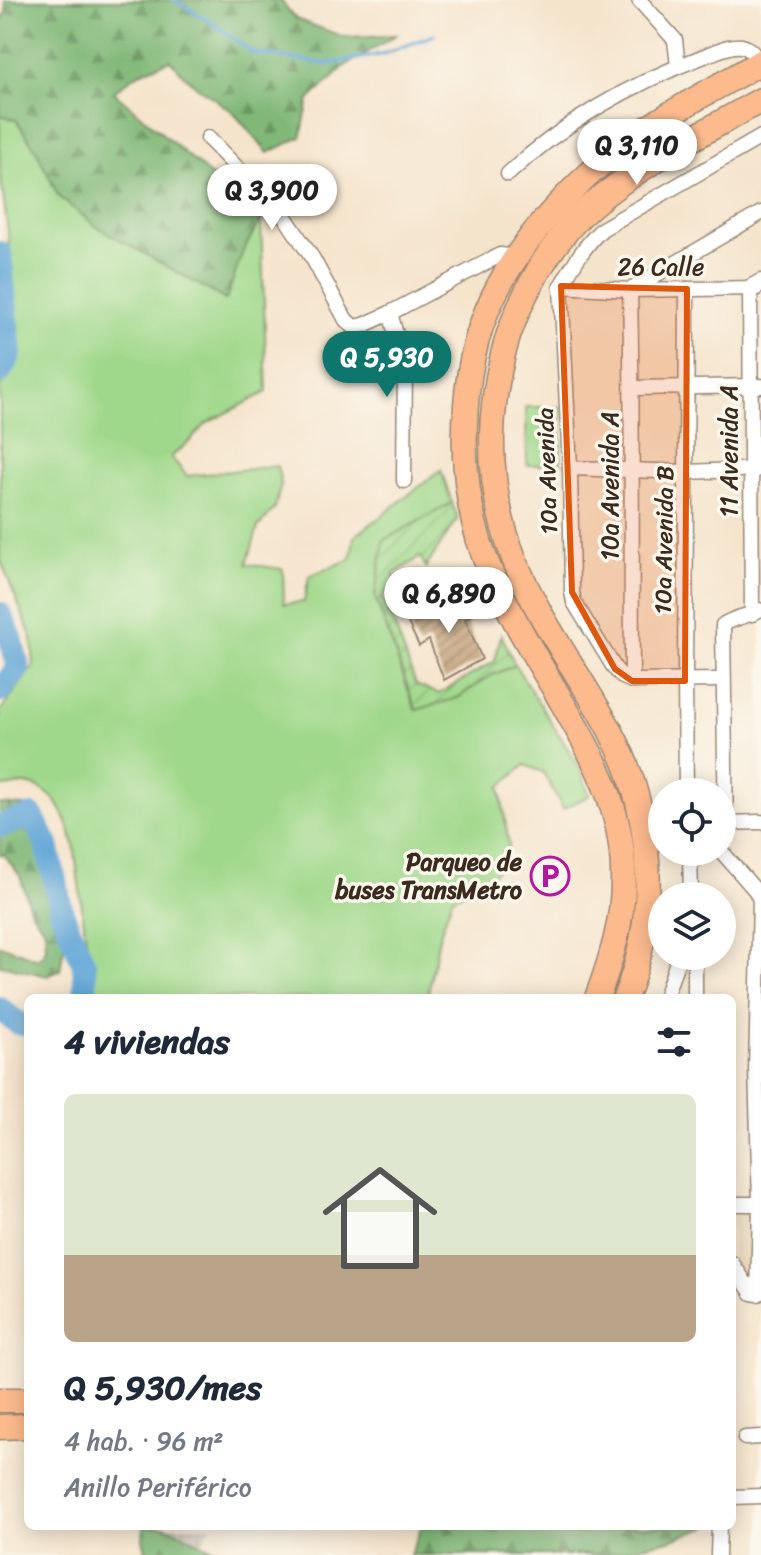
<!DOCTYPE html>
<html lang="es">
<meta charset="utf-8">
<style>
:root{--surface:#fff;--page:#f6f6f7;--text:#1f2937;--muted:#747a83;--accent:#0f766e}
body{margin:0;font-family:Sriracha,sans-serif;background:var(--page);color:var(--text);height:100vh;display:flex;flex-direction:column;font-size:30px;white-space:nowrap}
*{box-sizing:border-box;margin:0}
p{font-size:26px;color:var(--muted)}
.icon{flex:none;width:44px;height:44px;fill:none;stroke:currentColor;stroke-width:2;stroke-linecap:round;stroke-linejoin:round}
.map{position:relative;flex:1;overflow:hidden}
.details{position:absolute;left:24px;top:994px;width:712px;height:536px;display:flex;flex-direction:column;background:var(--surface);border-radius:12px;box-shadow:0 4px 20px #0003}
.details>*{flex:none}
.tools{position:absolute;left:648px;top:778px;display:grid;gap:16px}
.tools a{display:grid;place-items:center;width:88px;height:88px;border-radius:50%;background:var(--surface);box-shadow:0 4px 20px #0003;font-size:40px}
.price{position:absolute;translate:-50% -68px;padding:0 18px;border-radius:28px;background:#fff;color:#222;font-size:26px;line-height:52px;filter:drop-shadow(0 2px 4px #0008)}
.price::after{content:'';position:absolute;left:50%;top:48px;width:24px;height:18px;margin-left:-12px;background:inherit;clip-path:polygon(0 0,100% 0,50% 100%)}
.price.on{background:var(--accent);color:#fff}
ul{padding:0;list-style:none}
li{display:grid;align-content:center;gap:16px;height:424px;padding:0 40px}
li span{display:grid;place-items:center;height:248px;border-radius:12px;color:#555}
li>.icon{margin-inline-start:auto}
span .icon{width:144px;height:144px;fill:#fffc;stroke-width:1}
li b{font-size:34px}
h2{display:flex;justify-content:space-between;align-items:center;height:96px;padding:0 40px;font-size:34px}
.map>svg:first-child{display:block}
</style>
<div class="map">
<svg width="761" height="1555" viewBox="0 0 761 1555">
<defs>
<pattern id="industrial-grid" width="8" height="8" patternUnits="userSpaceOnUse" patternTransform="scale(2)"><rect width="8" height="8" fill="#cac3b8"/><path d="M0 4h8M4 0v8" fill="none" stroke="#aea89e"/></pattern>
<pattern id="forest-firs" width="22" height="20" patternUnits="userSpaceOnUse" patternTransform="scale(2)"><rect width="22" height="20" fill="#80b877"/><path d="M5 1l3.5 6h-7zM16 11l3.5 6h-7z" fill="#6a9661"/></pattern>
<pattern id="garden-furrows" width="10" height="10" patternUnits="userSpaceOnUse" patternTransform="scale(2)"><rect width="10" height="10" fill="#a0d88b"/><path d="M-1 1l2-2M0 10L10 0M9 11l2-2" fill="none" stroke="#8bba78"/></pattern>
<pattern id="building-hatch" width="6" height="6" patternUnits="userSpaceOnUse" patternTransform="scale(2)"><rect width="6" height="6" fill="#c3a27a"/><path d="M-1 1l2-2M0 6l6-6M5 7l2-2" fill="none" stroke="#a08463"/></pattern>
</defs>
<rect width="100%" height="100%" fill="#fbf7ec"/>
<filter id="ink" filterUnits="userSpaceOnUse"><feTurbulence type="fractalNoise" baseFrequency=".0125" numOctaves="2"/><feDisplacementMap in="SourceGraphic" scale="16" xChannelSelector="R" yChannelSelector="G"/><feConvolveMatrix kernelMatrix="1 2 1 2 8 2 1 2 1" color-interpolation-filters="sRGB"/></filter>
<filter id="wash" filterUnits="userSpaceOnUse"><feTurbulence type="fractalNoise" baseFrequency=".006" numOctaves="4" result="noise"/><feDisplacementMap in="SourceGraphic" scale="32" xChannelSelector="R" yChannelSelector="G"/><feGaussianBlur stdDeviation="1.8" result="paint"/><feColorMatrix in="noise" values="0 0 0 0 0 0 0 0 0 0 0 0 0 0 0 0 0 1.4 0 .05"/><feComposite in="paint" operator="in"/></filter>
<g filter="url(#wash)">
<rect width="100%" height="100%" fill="#f5e4cc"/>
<path fill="#ead8ba" d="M732 1207H749L753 1287 732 1261Z"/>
<path fill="url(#industrial-grid)" d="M165 1526H211L202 1543Z"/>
<g fill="#a0d88b" stroke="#6e8154" stroke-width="2">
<path d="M0 115 16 119 36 150 59 197 225 300 243 251 261 219 267 392 207 423 188 443 171 457 187 476 277 466 281 484 275 508 258 527 247 564 283 569 284 604 304 602 309 576 351 559 354 537 441 470 452 503 385 540 375 596 415 709 457 698 490 676 515 665 578 765 590 795 563 809 543 772 525 765 500 787 509 846 499 868 484 884 467 890 452 899 439 937 427 998H91L93 993 74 845C67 818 57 788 25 784 17 783 8 788 0 787V712L34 665 32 638 0 559V386L10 370 15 334 8 231 0 173Z"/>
<path d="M526 407H561V465H527Z"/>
</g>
<g fill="url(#forest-firs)" stroke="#5e714a" stroke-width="2">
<path d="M5 0H280L296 19 344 37 396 35 345 66 309 100 301 137 268 153 233 112 191 82 170 60 137 74 114 92 261 219 243 251 226 300 97 227 59 197 36 150 16 120 0 115V25L6 12Z"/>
<path d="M0 804 24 806 43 829 51 849 64 946 60 970 48 976 0 965V945L38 959 46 950 45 931 30 909 20 876 4 855H0Z"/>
<path d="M144 1526H165L226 1555H147L143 1539Z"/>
<path d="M422 1526H707V1527L669 1540 613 1553 612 1555H410Z"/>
</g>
<path fill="url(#garden-furrows)" stroke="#6e8154" stroke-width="2" d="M452 503 458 518 426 567 420 557 394 574 401 591 398 595 390 588 382 598 387 604 416 685 439 694 495 661 501 634 515 665 490 676 457 698 416 710 375 596 384 540Z"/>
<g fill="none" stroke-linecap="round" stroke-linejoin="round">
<path stroke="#62a6d7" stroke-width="4" d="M174 0 211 22 253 53 326 64 383 54 434 35"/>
<g stroke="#62a6d7" stroke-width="24">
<path d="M0 253 10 354 0 372"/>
<path d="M0 614 11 638 18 668 0 691"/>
<path d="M0 826 32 816 47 845 62 913 84 964 86 998"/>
<path d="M0 1009 18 1023 28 1025"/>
</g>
</g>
<g id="blocks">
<path fill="url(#building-hatch)" d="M464 592 474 614 465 619 482 659 444 680 429 640 419 646 408 623Z"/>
</g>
</g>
<g filter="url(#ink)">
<use href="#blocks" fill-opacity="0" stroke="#988775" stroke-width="2"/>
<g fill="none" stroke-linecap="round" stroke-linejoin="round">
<g stroke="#988775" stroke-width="17">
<g id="minor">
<path d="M639 0 675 40 678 66"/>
<path d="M208 138 285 217 313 259 346 320 354 327 364 325 390 313 500 255 517 257"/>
<path d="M508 174C564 122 635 82 707 55 718 51 730 44 742 46 751 48 755 56 759 63"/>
<path d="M561 286 570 468 572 592 574 602 615 669 623 677 632 681 722 680"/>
<path d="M561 286C573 265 584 246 602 229L761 137"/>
<path d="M561 286 630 290 757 288"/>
<path d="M390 313 405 366 404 481"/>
<path d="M633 388 761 386"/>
<path d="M570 468 687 472 761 469"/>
<path d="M752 614 750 287 761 281"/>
<path d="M632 681C631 551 633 420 630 290L761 213"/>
<path d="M686 792 685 681 687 289"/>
<path d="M726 823 761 822"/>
<path d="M722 840 726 832 723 625C734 617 747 617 759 610"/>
<path d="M690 852 691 896"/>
<path d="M722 852 756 891 760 900 756 1069 760 1204 758 1294 752 1293 732 1263"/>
<path d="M691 863 706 852"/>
<path d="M695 956V998"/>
<path d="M665 998 679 956"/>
<path d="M732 1204H760"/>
<path d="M745 1438 761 1437"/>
<path d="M732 1497 761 1496"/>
<path d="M718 1555 719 1526"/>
</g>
</g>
<g stroke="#988775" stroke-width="27">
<g id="trunk">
<path d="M597 998C611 960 623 922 623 881 625 807 590 751 555 690 532 652 510 614 491 573 471 529 463 474 465 426 466 382 474 336 493 297 527 227 596 160 662 119 694 99 728 81 761 62"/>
<path d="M625 998C660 911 654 812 610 730 579 673 539 621 515 561 488 494 486 423 503 354 516 302 551 240 592 205 642 163 704 133 761 100"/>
<path d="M0 1400H28"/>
<path d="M0 1427 28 1426"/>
</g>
</g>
<use href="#minor" stroke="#fff" stroke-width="14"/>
<use href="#trunk" stroke="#fcba8d" stroke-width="24"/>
</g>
</g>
<path fill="#df570d" fill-opacity="0.2" stroke="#df570d" stroke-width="6" stroke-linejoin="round" d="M561 286 687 289 685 681H632L615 669 572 592Z"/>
<defs>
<g id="parking-ring" transform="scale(2)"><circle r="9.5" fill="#fbf7ec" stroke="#b5179e" stroke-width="1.5"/><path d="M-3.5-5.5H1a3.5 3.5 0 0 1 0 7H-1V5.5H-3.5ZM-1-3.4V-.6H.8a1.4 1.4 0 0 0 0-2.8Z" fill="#b5179e"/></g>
</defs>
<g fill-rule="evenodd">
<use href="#parking-ring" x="550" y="876"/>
</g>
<g text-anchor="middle" stroke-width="7" stroke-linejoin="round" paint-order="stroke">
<g font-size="24" fill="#3b2a1e" stroke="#fbf7ec">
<text x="661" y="275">26 Calle</text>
<text transform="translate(729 451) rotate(-90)" y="8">11 Avenida A</text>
<text transform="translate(547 471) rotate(-92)" y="8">10a Avenida</text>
<text transform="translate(610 486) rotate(-90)" y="8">10a Avenida A</text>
<text transform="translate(664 540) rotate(-89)" y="8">10a Avenida B</text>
</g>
<g font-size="24" font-weight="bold" fill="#3b2a1e" stroke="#fbf7ec" text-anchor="end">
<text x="522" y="870">Parqueo de<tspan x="522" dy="28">buses TransMetro</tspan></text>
</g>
</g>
</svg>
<div class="tools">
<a><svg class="icon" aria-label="locate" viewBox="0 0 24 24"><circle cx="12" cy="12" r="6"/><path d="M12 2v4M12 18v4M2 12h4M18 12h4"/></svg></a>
<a><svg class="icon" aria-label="layers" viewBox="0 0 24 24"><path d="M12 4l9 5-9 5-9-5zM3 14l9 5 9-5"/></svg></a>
</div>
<b class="price" style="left:637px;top:187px">Q 3,110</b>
<b class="price" style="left:272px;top:232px">Q 3,900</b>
<b class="price on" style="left:387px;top:399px">Q 5,930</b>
<b class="price" style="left:449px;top:635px">Q 6,890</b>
<section class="details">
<h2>4 viviendas<svg class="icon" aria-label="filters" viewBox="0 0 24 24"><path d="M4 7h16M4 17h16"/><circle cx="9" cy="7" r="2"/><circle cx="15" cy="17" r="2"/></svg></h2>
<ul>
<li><span style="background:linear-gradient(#dfe7d0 65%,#b9a48a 0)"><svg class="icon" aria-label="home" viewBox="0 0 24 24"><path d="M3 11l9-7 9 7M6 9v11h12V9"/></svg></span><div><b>Q 5,930/mes</b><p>4 hab. · 96 m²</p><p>Anillo Periférico</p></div></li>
</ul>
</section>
</div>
